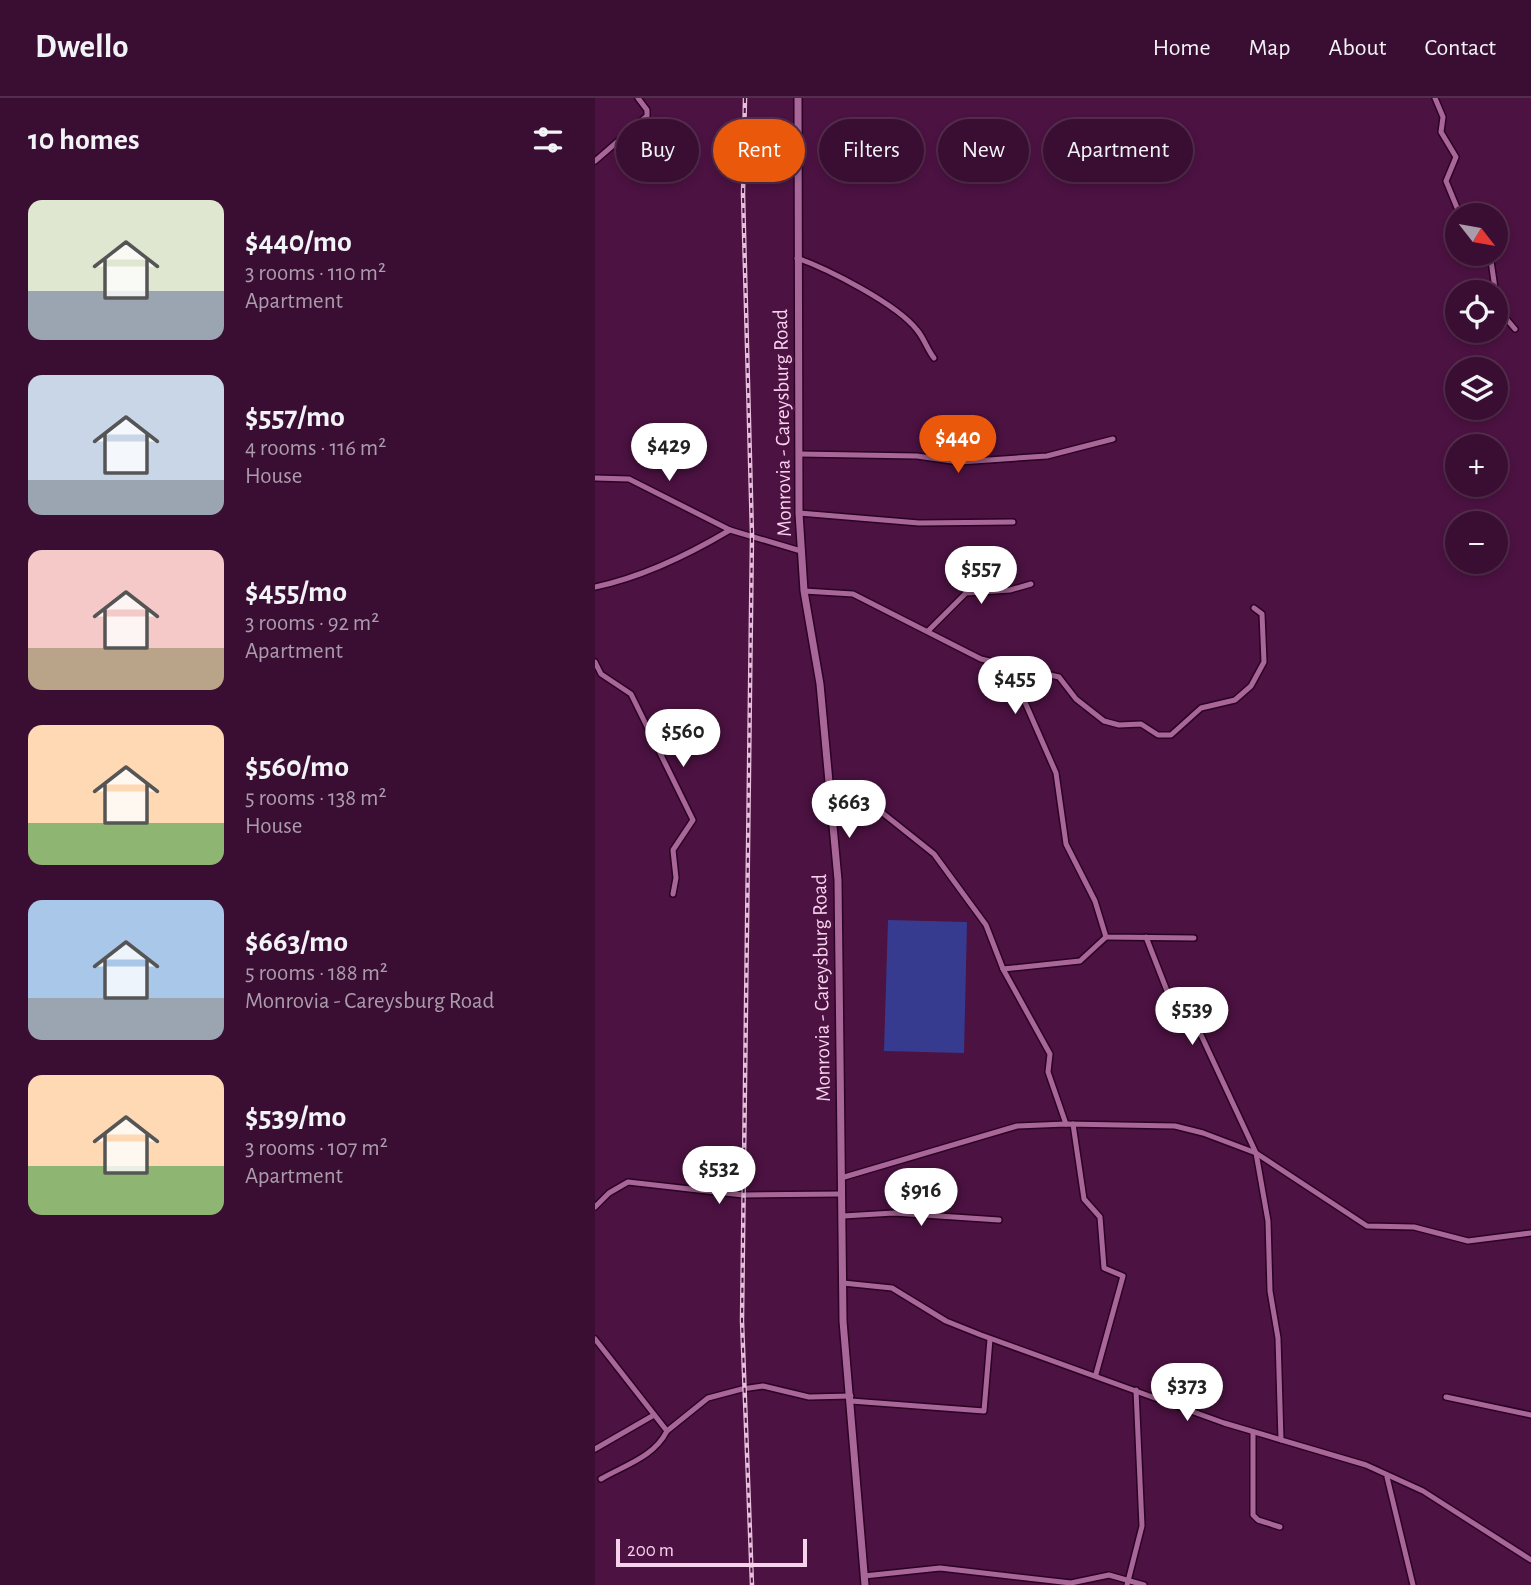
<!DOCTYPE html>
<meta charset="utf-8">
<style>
:root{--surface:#390e32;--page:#40173a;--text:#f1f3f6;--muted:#ab9cac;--line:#532e4d;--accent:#ea580c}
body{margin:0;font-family:"Alegreya Sans",sans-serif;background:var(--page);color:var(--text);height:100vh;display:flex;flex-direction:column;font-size:26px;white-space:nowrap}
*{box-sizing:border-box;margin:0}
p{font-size:23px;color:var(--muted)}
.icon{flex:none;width:38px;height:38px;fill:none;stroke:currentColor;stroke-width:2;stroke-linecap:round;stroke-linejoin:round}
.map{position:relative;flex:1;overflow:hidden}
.drawer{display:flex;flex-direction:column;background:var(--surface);width:595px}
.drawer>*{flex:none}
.top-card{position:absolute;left:21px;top:21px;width:665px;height:63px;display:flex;gap:14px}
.needle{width:46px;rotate:121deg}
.fabs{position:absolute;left:850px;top:105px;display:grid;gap:14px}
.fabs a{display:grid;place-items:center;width:63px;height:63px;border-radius:50%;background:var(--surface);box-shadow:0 4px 10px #0003,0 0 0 2px var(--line);font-size:35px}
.scale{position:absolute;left:21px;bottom:18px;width:191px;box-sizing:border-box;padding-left:7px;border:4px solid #f6d2ec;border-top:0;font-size:19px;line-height:24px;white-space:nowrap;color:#f6d2ec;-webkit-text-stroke:5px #4c1242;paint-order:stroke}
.price{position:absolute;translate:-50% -60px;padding:0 16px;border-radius:24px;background:#fff;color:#222;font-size:23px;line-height:46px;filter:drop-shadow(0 2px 4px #0008)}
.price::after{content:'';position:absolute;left:50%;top:42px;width:21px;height:16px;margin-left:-10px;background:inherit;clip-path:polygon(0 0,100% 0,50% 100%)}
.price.on{background:var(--accent);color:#fff}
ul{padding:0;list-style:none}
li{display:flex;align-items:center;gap:21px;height:175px;padding:0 28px}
li span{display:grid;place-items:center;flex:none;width:196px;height:140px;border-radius:14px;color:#555}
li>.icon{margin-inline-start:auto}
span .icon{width:84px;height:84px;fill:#fffc;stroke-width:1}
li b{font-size:30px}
h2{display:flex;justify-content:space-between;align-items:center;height:84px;padding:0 28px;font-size:30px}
.pill{padding:0 24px;border-radius:32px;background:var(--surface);box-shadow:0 4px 10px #0003,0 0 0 2px var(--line);font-size:24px;line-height:63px}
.pill.on{background:var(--accent);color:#fff}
header{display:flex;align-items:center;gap:42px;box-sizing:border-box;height:98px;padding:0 35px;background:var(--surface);border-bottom:2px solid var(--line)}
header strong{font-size:33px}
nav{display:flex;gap:38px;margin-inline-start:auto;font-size:24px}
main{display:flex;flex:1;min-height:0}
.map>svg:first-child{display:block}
</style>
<header>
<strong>Dwello</strong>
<nav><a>Home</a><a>Map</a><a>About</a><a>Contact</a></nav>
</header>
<main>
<section class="drawer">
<h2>10 homes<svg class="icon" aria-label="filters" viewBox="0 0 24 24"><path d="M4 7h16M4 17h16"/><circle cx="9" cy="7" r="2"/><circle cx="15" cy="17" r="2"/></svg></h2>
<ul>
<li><span style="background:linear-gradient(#dfe7d0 65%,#9aa5b1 0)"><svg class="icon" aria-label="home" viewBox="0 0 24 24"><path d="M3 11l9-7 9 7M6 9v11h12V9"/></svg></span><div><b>$440/mo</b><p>3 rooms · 110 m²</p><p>Apartment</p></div></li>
<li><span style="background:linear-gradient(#c9d6e8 75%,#9aa5b1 0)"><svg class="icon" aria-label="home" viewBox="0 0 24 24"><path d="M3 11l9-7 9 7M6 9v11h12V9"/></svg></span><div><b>$557/mo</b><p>4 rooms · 116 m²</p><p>House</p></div></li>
<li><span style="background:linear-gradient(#f6c9c9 70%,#b9a48a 0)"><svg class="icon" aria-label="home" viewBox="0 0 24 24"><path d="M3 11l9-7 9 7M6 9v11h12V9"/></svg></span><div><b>$455/mo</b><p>3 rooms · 92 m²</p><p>Apartment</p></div></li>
<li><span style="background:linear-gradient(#ffd9b3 70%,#8fb573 0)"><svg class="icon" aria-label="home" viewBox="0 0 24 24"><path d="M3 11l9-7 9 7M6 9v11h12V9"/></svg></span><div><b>$560/mo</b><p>5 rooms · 138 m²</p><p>House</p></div></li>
<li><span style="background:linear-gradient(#a9c7e8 70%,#9aa5b1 0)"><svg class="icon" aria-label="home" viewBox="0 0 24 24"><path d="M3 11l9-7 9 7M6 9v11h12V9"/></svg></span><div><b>$663/mo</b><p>5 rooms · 188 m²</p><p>Monrovia - Careysburg Road</p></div></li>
<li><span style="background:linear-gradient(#ffd9b3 65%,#8fb573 0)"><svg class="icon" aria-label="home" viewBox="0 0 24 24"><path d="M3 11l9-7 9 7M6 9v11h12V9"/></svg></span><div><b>$539/mo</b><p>3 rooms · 107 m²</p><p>Apartment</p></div></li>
</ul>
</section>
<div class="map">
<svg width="936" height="1487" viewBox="0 0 936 1487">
<rect width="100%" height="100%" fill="#4c1242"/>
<path fill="#373b8f" d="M293 822 372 824 369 955 289 953Z"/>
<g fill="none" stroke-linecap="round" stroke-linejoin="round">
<g stroke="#2c0224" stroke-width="8">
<g id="street">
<path d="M840 0 848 19 846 34 861 59 851 83 865 117"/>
<path d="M0 63 52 18V12L43 0"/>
<path d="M895 156 903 211 920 231"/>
<path d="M202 160C233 171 302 206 322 232 329 240 332 251 339 260"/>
<path d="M204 356 322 358 364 364 452 358 518 341"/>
<path d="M0 380 34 381 135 432"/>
<path d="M204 415 324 425 418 424"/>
<path d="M0 489C48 479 93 457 135 432L206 453"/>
<path d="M209 493 258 496 386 561 464 579 481 601 509 623 524 627 546 626 563 637H576L606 610 640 602 656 588 669 564 667 516 659 510"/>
<path d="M333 533 371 495 415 492 436 486"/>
<path d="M0 564 6 576 36 596 98 722 78 752 81 780 78 796"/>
<path d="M422 570V586L461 675 471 746 500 803 511 839 599 840"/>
<path d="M235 688 265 697 339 756 391 827 408 871 455 956 453 974 471 1026"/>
<path d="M551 839 576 903 600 924 661 1055 673 1123 675 1193 683 1240 686 1342"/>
<path d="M408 871 485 863 511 839"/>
<path d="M478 1026 489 1101 505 1119 509 1170 528 1178 501 1276"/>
<path d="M246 1080 422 1028 471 1026 580 1028 608 1035 661 1055 772 1128 819 1129 873 1143 936 1135"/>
<path d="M0 1109 14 1095 33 1084 148 1097 246 1096"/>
<path d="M248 1118 299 1115 404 1122"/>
<path d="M248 1185 297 1190 351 1223 386 1237 629 1325 771 1367 828 1393 936 1462"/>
<path d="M0 1241 72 1333 113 1300 147 1291 168 1288 214 1299 256 1298"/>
<path d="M851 1299 936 1317"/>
<path d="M256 1303 389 1313 395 1241"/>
<path d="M658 1334V1417L663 1422 685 1429"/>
<path d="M0 1351 59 1317"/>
<path d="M792 1379 818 1487"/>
<path d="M6 1381C30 1367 59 1359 72 1333"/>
<path d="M269 1478 345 1470 476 1485 514 1477 549 1487"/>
<path d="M532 1487 547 1428 541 1292"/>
</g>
</g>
<g stroke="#2c0224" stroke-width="10">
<path id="secondary" d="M203 0 204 415 209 493 225 586 243 782 248 1223 270 1487"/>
</g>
<use href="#street" stroke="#a86798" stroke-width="5"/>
<use href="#secondary" stroke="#a86798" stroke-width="7"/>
<g stroke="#e5bfdb" stroke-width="4.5">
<path id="rail" d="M150 0 148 96 157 437 147 1223 157 1487"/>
</g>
<use href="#rail" stroke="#4c1242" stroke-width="2" stroke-dasharray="5" stroke-linecap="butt"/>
</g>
<g text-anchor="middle" stroke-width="5" stroke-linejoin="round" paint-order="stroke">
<g font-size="21" fill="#f6d2ec" stroke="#4c1242">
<text transform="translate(187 325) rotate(-91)" y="7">Monrovia - Careysburg Road</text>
<text transform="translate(226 890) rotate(-91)" y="7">Monrovia - Careysburg Road</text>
</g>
</g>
</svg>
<div class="fabs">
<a><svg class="needle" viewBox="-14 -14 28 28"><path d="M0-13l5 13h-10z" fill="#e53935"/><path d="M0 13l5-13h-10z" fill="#ab9cac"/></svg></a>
<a><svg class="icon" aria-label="locate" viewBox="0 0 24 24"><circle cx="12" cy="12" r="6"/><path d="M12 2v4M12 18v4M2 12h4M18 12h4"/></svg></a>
<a><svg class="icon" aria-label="layers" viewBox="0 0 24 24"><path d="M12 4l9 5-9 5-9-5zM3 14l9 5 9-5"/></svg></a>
<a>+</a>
<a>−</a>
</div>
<div class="scale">200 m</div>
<b class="price on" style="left:363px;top:377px">$440</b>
<b class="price" style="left:74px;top:385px">$429</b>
<b class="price" style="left:386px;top:508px">$557</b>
<b class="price" style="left:420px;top:618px">$455</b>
<b class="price" style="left:88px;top:671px">$560</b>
<b class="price" style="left:254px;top:742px">$663</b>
<b class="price" style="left:597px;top:949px">$539</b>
<b class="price" style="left:124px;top:1108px">$532</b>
<b class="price" style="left:326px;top:1130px">$916</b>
<b class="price" style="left:592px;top:1325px">$373</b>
<div class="top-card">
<a class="pill">Buy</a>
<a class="pill on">Rent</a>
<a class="pill">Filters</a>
<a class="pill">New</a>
<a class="pill">Apartment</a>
</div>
</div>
</main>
